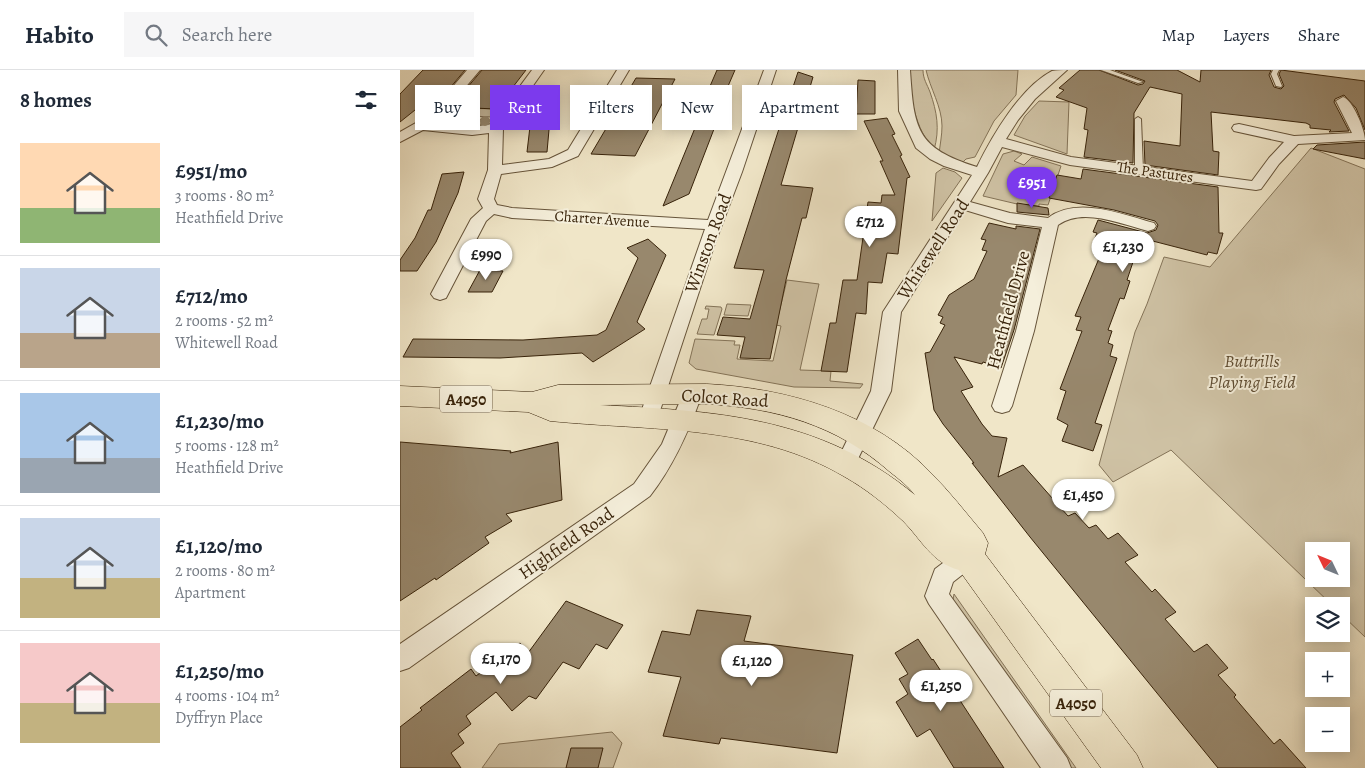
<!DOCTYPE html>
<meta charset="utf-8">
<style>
:root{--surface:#fff;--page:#f6f6f7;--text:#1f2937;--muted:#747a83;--line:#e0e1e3;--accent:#7c3aed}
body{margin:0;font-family:Alegreya,serif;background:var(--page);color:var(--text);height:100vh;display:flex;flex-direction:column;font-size:19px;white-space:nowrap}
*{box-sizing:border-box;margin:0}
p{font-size:16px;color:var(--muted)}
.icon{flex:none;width:28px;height:28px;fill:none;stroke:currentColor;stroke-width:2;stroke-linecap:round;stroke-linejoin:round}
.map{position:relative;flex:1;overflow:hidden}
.side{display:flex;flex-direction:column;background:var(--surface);width:400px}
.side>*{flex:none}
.top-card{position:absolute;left:15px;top:15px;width:475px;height:45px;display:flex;gap:10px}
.needle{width:32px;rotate:313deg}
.controls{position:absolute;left:905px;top:472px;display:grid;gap:10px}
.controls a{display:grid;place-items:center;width:45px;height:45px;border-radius:0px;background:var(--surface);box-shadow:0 2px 12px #0003;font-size:25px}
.price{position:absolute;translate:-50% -42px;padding:0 11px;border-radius:18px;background:#fff;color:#222;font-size:16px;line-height:32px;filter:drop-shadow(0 1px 2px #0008)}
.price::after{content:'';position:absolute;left:50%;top:30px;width:15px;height:11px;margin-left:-8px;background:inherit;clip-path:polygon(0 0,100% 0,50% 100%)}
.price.active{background:var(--accent);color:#fff}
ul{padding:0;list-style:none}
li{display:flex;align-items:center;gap:15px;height:125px;padding:0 20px}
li+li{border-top:1px solid var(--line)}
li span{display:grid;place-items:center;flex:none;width:140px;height:100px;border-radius:0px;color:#555}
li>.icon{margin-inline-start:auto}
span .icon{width:60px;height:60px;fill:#fffc;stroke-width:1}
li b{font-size:21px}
h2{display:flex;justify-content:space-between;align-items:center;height:60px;padding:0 20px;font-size:21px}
.chip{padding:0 18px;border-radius:0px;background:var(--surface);box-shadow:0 2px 12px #0003;font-size:18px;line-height:45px}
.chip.active{background:var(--accent);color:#fff}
header{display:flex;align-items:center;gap:30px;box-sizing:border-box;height:70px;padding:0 25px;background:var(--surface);border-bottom:1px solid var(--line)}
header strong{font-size:24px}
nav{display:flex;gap:28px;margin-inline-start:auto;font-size:18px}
.search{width:350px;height:45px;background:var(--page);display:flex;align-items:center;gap:12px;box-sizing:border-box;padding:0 18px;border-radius:0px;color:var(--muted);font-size:19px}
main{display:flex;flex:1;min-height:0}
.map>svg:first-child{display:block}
</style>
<header>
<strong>Habito</strong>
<div class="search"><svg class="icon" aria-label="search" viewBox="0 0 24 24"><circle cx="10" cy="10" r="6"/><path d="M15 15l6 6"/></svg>Search here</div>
<nav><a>Map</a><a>Layers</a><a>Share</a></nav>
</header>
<main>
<section class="side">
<h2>8 homes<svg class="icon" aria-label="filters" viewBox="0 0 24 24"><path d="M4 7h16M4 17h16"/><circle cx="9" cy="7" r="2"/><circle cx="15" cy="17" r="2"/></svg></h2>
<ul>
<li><span style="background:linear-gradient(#ffd9b3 65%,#8fb573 0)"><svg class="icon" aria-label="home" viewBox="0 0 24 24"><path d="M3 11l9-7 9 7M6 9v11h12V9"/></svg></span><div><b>£951/mo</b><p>3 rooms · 80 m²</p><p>Heathfield Drive</p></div></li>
<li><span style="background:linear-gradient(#c9d6e8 65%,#b9a48a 0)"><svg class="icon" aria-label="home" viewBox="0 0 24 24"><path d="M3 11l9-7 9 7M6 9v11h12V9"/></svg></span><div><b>£712/mo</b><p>2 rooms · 52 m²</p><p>Whitewell Road</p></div></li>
<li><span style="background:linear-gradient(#a9c7e8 65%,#9aa5b1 0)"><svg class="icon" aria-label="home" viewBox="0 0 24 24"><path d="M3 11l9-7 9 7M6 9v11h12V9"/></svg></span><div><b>£1,230/mo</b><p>5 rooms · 128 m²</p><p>Heathfield Drive</p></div></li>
<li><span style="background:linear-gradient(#c9d6e8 60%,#c2b280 0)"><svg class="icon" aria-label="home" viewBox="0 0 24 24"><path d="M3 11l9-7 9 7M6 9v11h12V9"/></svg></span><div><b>£1,120/mo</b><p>2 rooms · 80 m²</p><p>Apartment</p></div></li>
<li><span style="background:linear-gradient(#f6c9c9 60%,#c2b280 0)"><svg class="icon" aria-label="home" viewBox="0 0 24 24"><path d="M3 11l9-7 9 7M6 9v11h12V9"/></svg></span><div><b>£1,250/mo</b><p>4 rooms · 104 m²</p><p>Dyffryn Place</p></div></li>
</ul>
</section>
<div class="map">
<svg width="965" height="698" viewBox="0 0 965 698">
<rect width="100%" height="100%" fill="#f0e6c8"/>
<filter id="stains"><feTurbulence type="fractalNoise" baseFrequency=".004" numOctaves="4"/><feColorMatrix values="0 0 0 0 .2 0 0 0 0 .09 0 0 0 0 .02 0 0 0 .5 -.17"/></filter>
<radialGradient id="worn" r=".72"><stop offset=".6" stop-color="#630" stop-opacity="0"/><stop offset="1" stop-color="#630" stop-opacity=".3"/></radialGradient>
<g fill="#d1c5a8" stroke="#847459" fill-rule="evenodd">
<path d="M509 0H523C523 9 527 14 530 22 537 42 540 59 534 80 515 58 510 28 509 0Z"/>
<path d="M526 0H618L616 25 594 51 575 87 566 89 563 92 539 84C540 75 542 65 542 56 542 37 530 18 526 0Z"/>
<path d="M639 31 669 32 667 84 614 65 625 46Z"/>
<path d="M56 38 98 39 92 47 50 45Z"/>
<path d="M47 48 92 50C82 56 55 59 45 52Z"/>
<path d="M911 78 965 99V567L941 544V536H933L771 380 713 412 699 395 735 262 747 234 764 187 810 197ZM914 481H941V509H914Z"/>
<path d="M614 81 622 84 614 91 624 95 632 87 661 96 648 135 639 134V136L617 134 583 126 603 84Z"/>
<path d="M543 98 555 102 562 108 532 151 536 103Z"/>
<path d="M387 210 419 214 400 300 431 301 430 311 463 314 460 318 394 317 296 299 289 293 295 269 335 271 334 275H340L337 289 373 291 381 256 376 255Z"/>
<path d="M327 234 351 235 348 246 324 245Z"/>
<path d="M306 236 321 237 322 239 314 265 297 264 302 249H307L309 239H305Z"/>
<path d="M554 524 676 698H670L553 530Z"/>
<path d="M212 662 222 673 213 698H82L99 674Z"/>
</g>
<g fill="#98886d" stroke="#38230a">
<path d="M23 0H65L34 37 20 36 0 52V24Z"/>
<path d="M82 0H126L96 39 51 37Z"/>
<path d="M317 0H335L313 51H295Z"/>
<path d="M680 0H699L738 15 743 14 745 11 715 0H777L800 12 801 0H871L869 5 874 17 881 19 884 16 879 4 881 0 965 11V60L956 38 944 25 935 29 934 32 949 61 929 62 931 60 910 58V55L906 53 811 42 813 81 819 82 818 105 745 95 744 71 780 76 782 24 750 17 734 43 733 93 684 87 688 60 684 59 687 38 656 27 664 20 659 18Z"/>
<path d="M398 2 413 7 381 115 413 118 406 148H402L386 210 370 289 340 288 345 267 317 265 323 247 350 249 364 200 334 198 387 34 386 26H390Z"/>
<path d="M236 8 275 9 235 86 191 84Z"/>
<path d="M458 10 475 11V44H456Z"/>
<path d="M153 15 147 82H127L131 48Z"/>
<path d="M487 48 495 64 492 65 502 85 500 86 510 107 507 108 498 184 487 183 482 213 468 212 466 244 456 243 447 302 421 301 430 253H436L443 210H457L468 132 481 133 482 125H495L480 91H483L464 51Z"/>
<path d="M295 58 314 59 289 124 263 136Z"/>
<path d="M965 72V89L913 79 917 75Z"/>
<path d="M683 99 818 117 819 163H823L817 184 808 182 807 185 741 168 727 210 730 211 724 229 720 228 708 260 712 261 708 273 713 275 710 286 717 288 695 353 702 355 693 381 662 371 668 355 657 349 666 321 660 319 682 261 676 260 681 247 675 246 700 186 694 185 698 175 693 173 697 163 693 162 698 150 747 163 756 160 758 155 755 151 714 140 649 128 657 105 681 109Z"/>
<path d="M64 102 58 123 36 172 17 201H0V190L15 168 28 140H31L42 104Z"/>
<path d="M617 133 648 138 649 145 617 142Z"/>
<path d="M589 153 616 159V156L640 159 614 260 601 298 583 292 582 294 554 287 573 317 561 321 582 354 592 366 607 368 598 407 623 395 668 446 675 443 689 458 696 455 708 469 718 463 738 485 725 492 752 522 755 519 776 542 765 549 794 582 807 574 828 598 818 605 836 625 834 627 874 674 880 669 906 698H818L630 467 572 393H574L543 354 534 340 525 283 530 282 545 255 540 253 543 247 538 245 549 225 574 209 587 181 582 180 586 170 581 169Z"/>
<path d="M248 169 266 185 237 252 245 259 193 292 182 283 100 288 3 287 13 269 123 270 197 265 206 260 238 188 227 178Z"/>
<path d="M80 200 103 201 92 222H68Z"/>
<path d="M0 372 111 381 110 383 158 372 162 430 106 444 112 451 85 467 89 473 36 510 35 508 0 531Z"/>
<path d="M166 531 223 555 207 579 196 574 179 599 163 592 136 629 129 626 112 641 96 622 66 646 71 654 58 664 64 673 51 683 61 698H0V657L22 640 20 638 71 599 76 606 120 573 128 583Z"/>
<path d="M297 540 351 546 344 571 453 585 437 683 321 668 319 674 263 666 281 607 248 602 262 561 290 565Z"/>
<path d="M518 569 532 590 533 589 604 698H554L530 659 517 667 496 632 508 624 499 609 508 604 495 583Z"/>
<path d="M171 678H203L198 698H166Z"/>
</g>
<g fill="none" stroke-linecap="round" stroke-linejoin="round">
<g stroke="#66543a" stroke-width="2">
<g id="service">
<path d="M701 0H710L743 12 738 13Z"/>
<path d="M873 0H879L877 4 882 16 881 17 876 16 871 4Z"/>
<path d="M738 47 741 49 743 100 739 102 735 100V49Z"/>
</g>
</g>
<g stroke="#66543a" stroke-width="2">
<g id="minor">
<path d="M67 0H80L35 53 72 57 92 54 132 0H144L103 58 102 95 149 89 168 80 217 0H229L178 86 152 97 101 104 94 129 97 135 112 138 308 150 364 0H376L342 102 314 176 256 353 249 356 242 353 239 348 305 159 112 148 94 144 86 151 46 228 40 230 34 228 31 224 71 149 83 138 78 129 88 100 89 63 72 65 23 60 0 72V62L28 46Z"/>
<path d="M498 0H510C514 59 516 78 577 97 592 66 620 18 652 1 656 0 663 0 667 0L635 29 618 50 606 69 671 87 852 111 869 88 884 72 834 61 832 58 834 55 839 54 894 66 952 63 936 31 943 27C953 30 965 60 965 70L898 74 879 94 861 119 856 120 670 95 602 77 588 103 570 132 610 143 648 148C677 126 721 144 754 153L756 156 754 159 748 161C721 154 683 137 658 155L634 261 612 336 609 341 602 343 595 341 592 336 616 261 642 157 608 153 565 140 501 242 491 321 453 399 446 401 439 399 436 393 471 321 483 242 572 105 544 96 530 89 516 78 499 41Z"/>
<path d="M292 317 299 319 302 324C289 361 274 395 250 426L9 598 0 601V574L234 414 262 374 285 319Z"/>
<path d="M568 477 576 480 579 487 576 494 553 512 549 524 667 688 671 698H641L529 534 525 526 535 499 560 480Z"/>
</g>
</g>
<g stroke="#38230a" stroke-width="1">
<path id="primary" d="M307 314C387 318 474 343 531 403 550 422 566 443 583 463L588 473 585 484 737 685 743 698H701L559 500C532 493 521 469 503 451 485 434 466 419 445 407 356 354 250 361 150 351L128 342 0 336V316L132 322 158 315ZM307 334C376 338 437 355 490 402 499 409 508 416 515 425 421 347 317 341 200 335Z"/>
</g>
<use href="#service" fill="#f5efdb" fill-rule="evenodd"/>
<use href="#minor" fill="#f5efdb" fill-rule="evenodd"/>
<use href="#primary" fill="#f0e6c8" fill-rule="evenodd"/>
</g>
<g fill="#a09176">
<circle cx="52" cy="51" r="5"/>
<circle cx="85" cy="51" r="5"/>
</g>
<g text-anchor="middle" stroke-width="4" stroke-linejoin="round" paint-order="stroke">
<g font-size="15" fill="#38230a" stroke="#f5efdb">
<text transform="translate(755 102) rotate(8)" y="5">The Pastures</text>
<text transform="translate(202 149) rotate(4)" y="5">Charter Avenue</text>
</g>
<g fill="#f5efdb" stroke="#716049" stroke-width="1">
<rect x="40" y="315.5" width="52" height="27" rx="4"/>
<rect x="650" y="619.5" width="52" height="27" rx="4"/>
</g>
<g font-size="16" font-weight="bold" fill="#38230a">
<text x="66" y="335">A4050</text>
<text x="676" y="639">A4050</text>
</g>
<g font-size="18" fill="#38230a" stroke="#f5efdb">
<text transform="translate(308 173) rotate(-70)" y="6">Winston Road</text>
<text transform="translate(533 179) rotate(-57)" y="6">Whitewell Road</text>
<text transform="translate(608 240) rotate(-75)" y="6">Heathfield Drive</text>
<text transform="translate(325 328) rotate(4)" y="6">Colcot Road</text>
<text transform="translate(166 473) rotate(-35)" y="6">Highfield Road</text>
</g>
<g font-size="18" font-style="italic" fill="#5e4c32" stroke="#f5efdb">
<text x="852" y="297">Buttrills<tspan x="852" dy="21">Playing Field</tspan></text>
</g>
</g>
<rect width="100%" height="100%" filter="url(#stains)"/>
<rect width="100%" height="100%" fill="url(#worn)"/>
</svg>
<div class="controls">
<a><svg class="needle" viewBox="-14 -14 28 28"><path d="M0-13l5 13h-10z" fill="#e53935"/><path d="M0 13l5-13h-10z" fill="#747a83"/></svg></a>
<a><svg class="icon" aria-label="layers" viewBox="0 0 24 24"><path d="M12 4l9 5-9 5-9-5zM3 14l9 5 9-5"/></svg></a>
<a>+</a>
<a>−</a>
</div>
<b class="price active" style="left:632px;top:139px">£951</b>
<b class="price" style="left:470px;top:178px">£712</b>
<b class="price" style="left:723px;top:203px">£1,230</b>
<b class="price" style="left:86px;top:211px">£990</b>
<b class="price" style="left:683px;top:451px">£1,450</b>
<b class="price" style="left:101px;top:615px">£1,170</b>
<b class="price" style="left:352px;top:617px">£1,120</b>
<b class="price" style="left:541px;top:642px">£1,250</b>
<div class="top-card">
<a class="chip">Buy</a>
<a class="chip active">Rent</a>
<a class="chip">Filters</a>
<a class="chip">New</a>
<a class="chip">Apartment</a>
</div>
</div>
</main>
